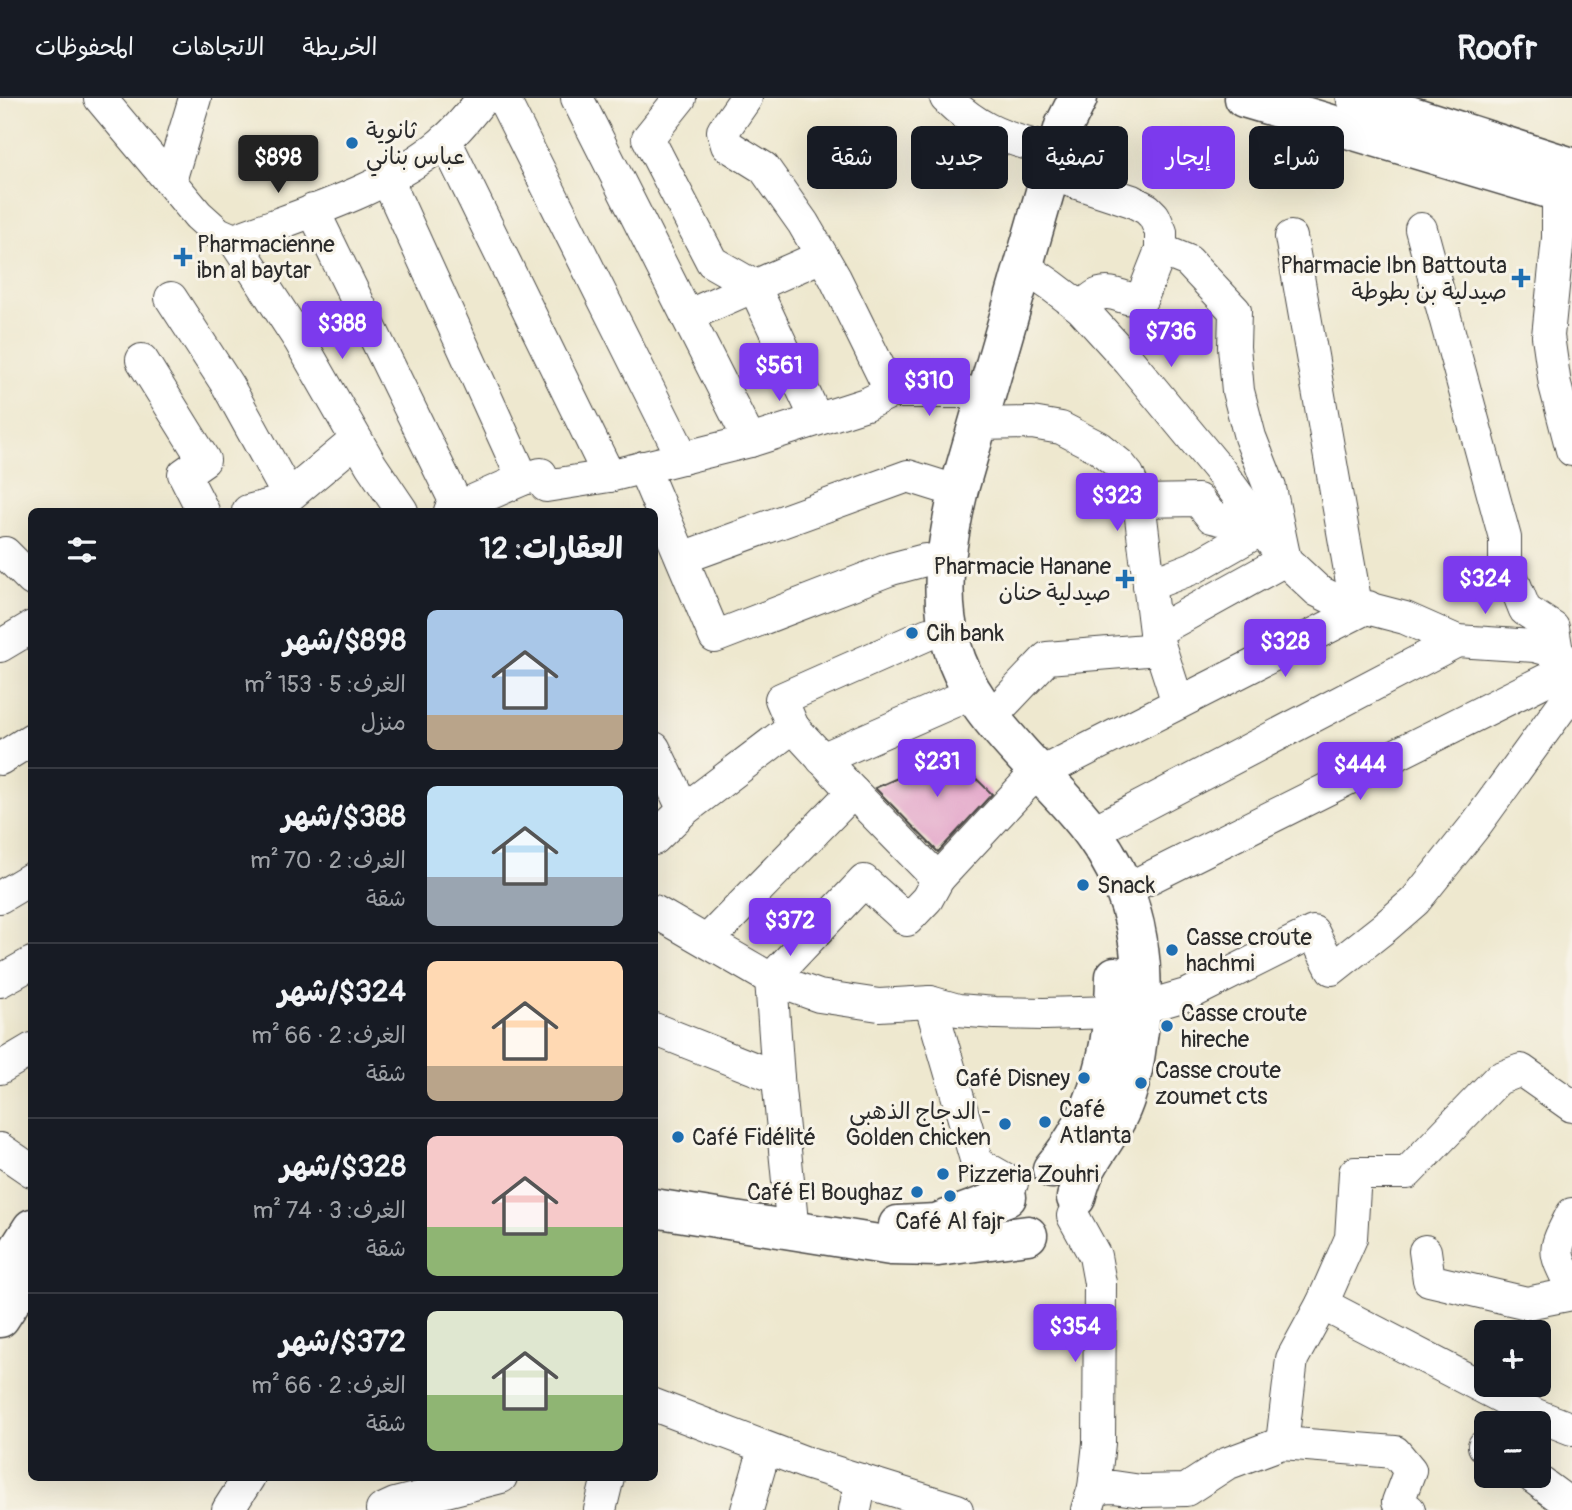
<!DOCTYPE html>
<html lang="ar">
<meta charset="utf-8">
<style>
:root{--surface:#171b24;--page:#20242c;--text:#f1f3f6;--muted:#9ea1a6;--line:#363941;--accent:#7c3aed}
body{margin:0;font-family:Pangolin,"Playpen Sans Arabic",sans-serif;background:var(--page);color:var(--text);direction:rtl;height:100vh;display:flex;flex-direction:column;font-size:26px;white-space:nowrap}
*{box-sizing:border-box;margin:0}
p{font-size:23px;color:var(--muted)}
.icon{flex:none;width:38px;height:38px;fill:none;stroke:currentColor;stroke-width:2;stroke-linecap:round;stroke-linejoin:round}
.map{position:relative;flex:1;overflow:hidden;direction:ltr}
.side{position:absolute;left:28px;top:410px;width:630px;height:973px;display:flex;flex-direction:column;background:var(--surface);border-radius:10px;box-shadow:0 7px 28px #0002;direction:rtl}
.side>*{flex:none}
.guide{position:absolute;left:679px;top:28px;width:665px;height:63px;direction:rtl;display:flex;gap:14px}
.buttons{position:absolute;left:1474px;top:1222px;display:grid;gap:14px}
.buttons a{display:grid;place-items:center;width:77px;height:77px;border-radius:10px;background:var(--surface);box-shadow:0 7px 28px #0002;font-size:35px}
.price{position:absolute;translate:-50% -60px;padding:0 16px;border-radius:7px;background:var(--accent);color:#fff;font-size:23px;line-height:46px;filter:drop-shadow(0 2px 4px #0008)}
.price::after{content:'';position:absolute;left:50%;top:42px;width:21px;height:16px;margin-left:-10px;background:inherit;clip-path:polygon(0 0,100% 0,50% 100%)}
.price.on{background:#222;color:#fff}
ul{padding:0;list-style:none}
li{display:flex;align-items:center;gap:21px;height:175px;padding:0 35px}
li+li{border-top:2px solid var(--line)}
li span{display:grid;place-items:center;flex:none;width:196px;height:140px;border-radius:10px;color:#555}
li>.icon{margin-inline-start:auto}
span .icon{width:84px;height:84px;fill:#fffc;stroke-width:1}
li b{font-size:30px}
h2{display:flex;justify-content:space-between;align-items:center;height:84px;padding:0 35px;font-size:30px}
.tag{padding:0 24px;border-radius:10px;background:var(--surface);box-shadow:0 7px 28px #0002;font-size:24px;line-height:63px}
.tag.on{background:var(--accent);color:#fff}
header{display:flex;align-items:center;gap:42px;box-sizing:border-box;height:98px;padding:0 35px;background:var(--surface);border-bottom:2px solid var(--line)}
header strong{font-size:33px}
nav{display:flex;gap:38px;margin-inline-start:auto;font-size:24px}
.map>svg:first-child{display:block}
</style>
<header>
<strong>Roofr</strong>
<nav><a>الخريطة</a><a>الاتجاهات</a><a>المحفوظات</a></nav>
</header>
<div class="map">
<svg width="1572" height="1412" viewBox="0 0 1572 1412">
<rect width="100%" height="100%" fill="#f7f3e8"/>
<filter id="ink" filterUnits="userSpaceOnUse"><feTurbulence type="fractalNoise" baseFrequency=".0143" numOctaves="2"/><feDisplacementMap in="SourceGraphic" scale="14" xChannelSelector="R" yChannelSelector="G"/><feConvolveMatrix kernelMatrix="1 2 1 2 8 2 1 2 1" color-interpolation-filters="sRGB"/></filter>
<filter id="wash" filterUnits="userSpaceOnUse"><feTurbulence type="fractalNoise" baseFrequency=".00686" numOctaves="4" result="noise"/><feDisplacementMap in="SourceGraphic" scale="28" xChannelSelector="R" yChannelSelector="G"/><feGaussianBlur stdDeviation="1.57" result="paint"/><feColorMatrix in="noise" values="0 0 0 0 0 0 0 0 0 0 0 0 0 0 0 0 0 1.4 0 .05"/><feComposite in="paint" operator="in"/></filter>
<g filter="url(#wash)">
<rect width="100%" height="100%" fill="#eee8cf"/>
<g id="blocks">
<path fill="#e2a0c7" d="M951 656 992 696 938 754 875 690Z"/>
</g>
</g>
<g filter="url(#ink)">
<use href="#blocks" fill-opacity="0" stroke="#484744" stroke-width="2"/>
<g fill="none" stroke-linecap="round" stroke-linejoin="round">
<g stroke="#484744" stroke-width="34">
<g id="minor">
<path d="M100 0 198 117 218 135 234 142C305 115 384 93 443 44 458 32 471 15 483 0"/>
<path d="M503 0 683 360"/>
<path d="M577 0 750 343"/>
<path d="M680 0 648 40 712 164 754 188 816 320"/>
<path d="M746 0 723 33 727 47 764 70 803 125 835 180 891 294"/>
<path d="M946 0C975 28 997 38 1036 48"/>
<path d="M445 42 609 378"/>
<path d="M1050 76 1132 103 1147 111 1154 118 1161 134V152L1142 200C1127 205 1115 191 1100 196 1093 198 1087 205 1081 210"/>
<path d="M387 81 523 381"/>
<path d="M170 83 195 0"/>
<path d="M1558 94V140L1548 238 1555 287 1572 352"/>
<path d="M313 112 458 409"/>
<path d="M1421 131 1505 440V462L1525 512 1553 530 1557 554"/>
<path d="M1291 139 1356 507"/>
<path d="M234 142 300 243 371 367 402 413"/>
<path d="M1023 168 1052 188 1081 210 1129 263 1220 373 1285 462 1318 493 1336 502 1405 520 1457 543 1535 548 1557 554 1572 570"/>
<path d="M171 200 228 288 288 397"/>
<path d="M687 218 822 158"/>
<path d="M142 262 204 362 184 376 203 413"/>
<path d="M979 326 1032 325 1061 330 1098 349 1119 366 1128 377 1139 403 1155 534 1178 605"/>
<path d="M643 369 715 539 891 471 925 462"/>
<path d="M1139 403 1198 402 1212 419 1262 431"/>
<path d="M248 413 282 404 356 342"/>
<path d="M450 413 523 381 541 376 546 388 609 378 750 343 866 306 891 294H967"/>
<path d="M5 455 32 482"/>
<path d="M682 460 908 378 940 388"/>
<path d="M1149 487 1193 470 1262 431"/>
<path d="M1155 534 1285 462 1270 390 1250 339 1238 293 1234 249 1235 213 1188 163 1161 152"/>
<path d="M0 548 32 529"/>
<path d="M989 621 1047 560 1159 551"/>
<path d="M793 629 781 601 928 536"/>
<path d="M654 650 684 712"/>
<path d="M0 661 32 641"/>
<path d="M822 661 954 603"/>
<path d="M1092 734 1457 543"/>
<path d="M654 741 684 712 793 629 853 694 938 781 1024 688 1039 676 1368 509"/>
<path d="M1125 792 1572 569"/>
<path d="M0 799 32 780"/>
<path d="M654 813 771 881 819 898 879 907 930 904 958 912 995 915 1044 916 1114 914"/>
<path d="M707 843 853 694"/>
<path d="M0 883 32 865"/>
<path d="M930 904 977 1065 1012 1085"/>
<path d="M1141 910 1189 896 1313 834 1332 871 1384 830 1415 803 1475 728 1570 597 1572 590"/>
<path d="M654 931 778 980 791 1114"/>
<path d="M0 970 32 951"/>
<path d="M778 980 771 881 864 783 907 822 927 801 938 781"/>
<path d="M1572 1008 1521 972 1498 981 1407 1075H1355L1351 1140 1322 1206 1536 1317 1572 1331"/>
<path d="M0 1051 32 1073"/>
<path d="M1572 1116C1552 1155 1553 1151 1572 1190"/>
<path d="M1073 1118 1095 1158 1100 1185 1099 1345 1094 1390 1087 1412"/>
<path d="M1425 1153 1429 1182 1527 1205 1572 1196"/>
<path d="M654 1307 809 1366 957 1412"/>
<path d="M1282 1345 1292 1261 1322 1206"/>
<path d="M1484 1348 1486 1349"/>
<path d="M1530 1377 1572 1408"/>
<path d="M1094 1390 1114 1389 1141 1393 1186 1392 1226 1366 1282 1345 1395 1354 1410 1372 1398 1404 1409 1412"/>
<path d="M228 1412 249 1379"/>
<path d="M382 1412 395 1406 501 1379"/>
<path d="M600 1412 608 1379"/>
<path d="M747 1412 765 1350"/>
<path d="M855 1412 861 1382"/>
</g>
</g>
<g stroke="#484744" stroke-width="41">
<g id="major">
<path d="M1244 0 1572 98"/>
<path d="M1356 0 1572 69"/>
<path d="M1052 1071C1100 1015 1114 949 1115 878"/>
<path d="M1076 1100C1078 1092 1081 1083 1084 1075 1094 1054 1110 1037 1119 1016 1128 997 1133 975 1136 954 1149 878 1141 801 1094 737 1073 707 1044 681 1020 654 991 622 964 591 952 548 937 496 947 443 959 391L1064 28 1078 0"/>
<path d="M654 1110 891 1148 938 1149 1028 1137"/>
<path d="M898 1127 936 1125 1007 1099"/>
<path d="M0 1180 32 1130"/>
<path d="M0 1220 32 1171"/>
</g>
</g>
<use href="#minor" stroke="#fff" stroke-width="32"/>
<use href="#major" stroke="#fff" stroke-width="38"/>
</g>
</g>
<g fill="#1f6fb2" stroke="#f7f3e8" stroke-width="2.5">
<circle cx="352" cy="45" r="7"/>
<path d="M179.5 148.5h7v7h7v7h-7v7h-7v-7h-7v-7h7z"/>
<path d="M1517.5 169.5h7v7h7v7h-7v7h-7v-7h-7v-7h7z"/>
<path d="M1121.5 470.5h7v7h7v7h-7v7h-7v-7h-7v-7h7z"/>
<circle cx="912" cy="535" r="7"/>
<circle cx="1083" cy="787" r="7"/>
<circle cx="1172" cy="852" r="7"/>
<circle cx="1167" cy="928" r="7"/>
<circle cx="1084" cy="980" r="7"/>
<circle cx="1141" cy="985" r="7"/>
<circle cx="1045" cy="1024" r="7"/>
<circle cx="1005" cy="1026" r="7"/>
<circle cx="678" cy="1039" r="7"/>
<circle cx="943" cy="1076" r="7"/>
<circle cx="917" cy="1094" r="7"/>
<circle cx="950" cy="1098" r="7"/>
</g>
<g text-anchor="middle" stroke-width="6" stroke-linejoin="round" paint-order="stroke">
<g font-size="23" fill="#2b2b2b" stroke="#f7f3e8" text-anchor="start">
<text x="366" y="40">ثانوية<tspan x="366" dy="26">عباس بناني</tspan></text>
<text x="197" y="154">Pharmacienne<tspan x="197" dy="26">ibn al baytar</tspan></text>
<text x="1507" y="175" text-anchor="end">Pharmacie Ibn Battouta<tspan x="1507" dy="26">صيدلية بن بطوطة</tspan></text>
<text x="1111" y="476" text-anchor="end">Pharmacie Hanane<tspan x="1111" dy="26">صيدلية حنان</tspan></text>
<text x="926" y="543">Cih bank</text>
<text x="1097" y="795">Snack</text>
<text x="1186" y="847">Casse croute<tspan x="1186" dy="26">hachmi</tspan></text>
<text x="1181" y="923">Casse croute<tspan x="1181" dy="26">hireche</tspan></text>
<text x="1155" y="980">Casse croute<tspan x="1155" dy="26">zoumet cts</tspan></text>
<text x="1070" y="988" text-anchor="end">Café Disney</text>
<text x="1059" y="1019">Café<tspan x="1059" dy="26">Atlanta</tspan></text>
<text x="991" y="1021" text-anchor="end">الدجاج الذهبي -<tspan x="991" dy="26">Golden chicken</tspan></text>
<text x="692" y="1047">Café Fidélité</text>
<text x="957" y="1084">Pizzeria Zouhri</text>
<text x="903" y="1102" text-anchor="end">Café El Boughaz</text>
<text x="950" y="1131" text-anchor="middle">Café Al fajr</text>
</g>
</g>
</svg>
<div class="buttons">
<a>+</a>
<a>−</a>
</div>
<b class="price on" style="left:278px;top:97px">$898</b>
<b class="price" style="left:342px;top:263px">$388</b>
<b class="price" style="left:1171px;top:271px">$736</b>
<b class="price" style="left:779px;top:305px">$561</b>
<b class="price" style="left:929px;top:320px">$310</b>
<b class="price" style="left:1117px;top:435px">$323</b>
<b class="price" style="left:1485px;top:518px">$324</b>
<b class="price" style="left:1285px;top:581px">$328</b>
<b class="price" style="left:937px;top:701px">$231</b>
<b class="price" style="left:1360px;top:704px">$444</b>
<b class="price" style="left:790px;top:860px">$372</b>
<b class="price" style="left:1075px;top:1266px">$354</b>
<div class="guide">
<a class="tag">شراء</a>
<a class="tag on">إيجار</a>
<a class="tag">تصفية</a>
<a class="tag">جديد</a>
<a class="tag">شقة</a>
</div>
<section class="side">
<h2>العقارات: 12<svg class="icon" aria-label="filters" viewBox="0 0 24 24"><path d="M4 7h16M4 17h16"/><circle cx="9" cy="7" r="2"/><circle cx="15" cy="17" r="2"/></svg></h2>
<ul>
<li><span style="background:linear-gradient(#a9c7e8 75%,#b9a48a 0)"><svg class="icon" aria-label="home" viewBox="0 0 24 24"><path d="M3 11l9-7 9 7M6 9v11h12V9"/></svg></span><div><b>$898/شهر</b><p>الغرف: 5 · 153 m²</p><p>منزل</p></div></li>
<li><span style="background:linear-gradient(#bfe0f5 65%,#9aa5b1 0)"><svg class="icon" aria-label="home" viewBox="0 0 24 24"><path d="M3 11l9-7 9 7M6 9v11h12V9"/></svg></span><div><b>$388/شهر</b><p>الغرف: 2 · 70 m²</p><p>شقة</p></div></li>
<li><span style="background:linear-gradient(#ffd9b3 75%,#b9a48a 0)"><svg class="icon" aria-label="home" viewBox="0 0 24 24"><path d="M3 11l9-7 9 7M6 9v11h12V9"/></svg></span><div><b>$324/شهر</b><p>الغرف: 2 · 66 m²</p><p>شقة</p></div></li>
<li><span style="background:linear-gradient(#f6c9c9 65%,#8fb573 0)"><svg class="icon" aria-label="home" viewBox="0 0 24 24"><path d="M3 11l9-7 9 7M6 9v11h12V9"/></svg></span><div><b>$328/شهر</b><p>الغرف: 3 · 74 m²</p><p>شقة</p></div></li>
<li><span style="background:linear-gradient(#dfe7d0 60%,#8fb573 0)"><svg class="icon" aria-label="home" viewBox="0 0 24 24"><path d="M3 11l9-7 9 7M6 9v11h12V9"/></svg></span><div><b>$372/شهر</b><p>الغرف: 2 · 66 m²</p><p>شقة</p></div></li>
</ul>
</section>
</div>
